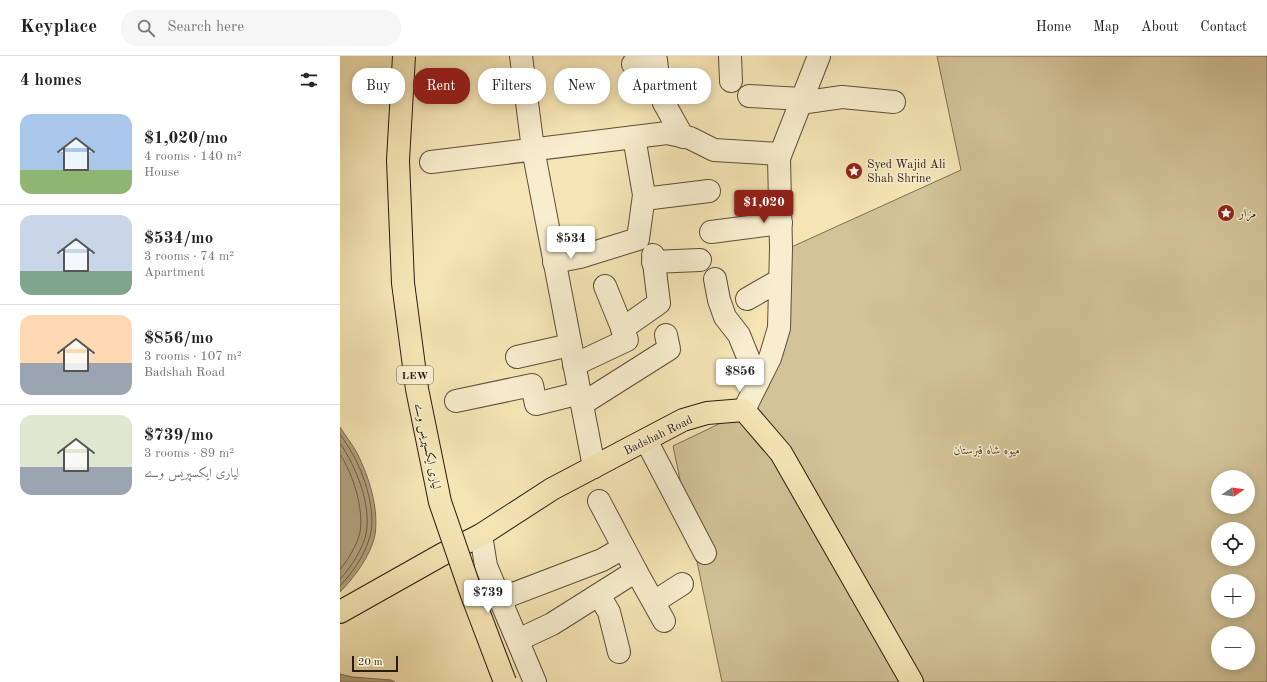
<!DOCTYPE html>
<meta charset="utf-8">
<style>
:root{--surface:#fff;--page:#f6f6f6;--text:#222;--muted:#767676;--line:#e0e0e0;--accent:#8f2418}
body{margin:0;font-family:"Old Standard TT",Amiri,serif;background:var(--page);color:var(--text);height:100vh;display:flex;flex-direction:column;font-size:15px;white-space:nowrap}
*{box-sizing:border-box;margin:0}
p{font-size:13px;color:var(--muted)}
.icon{flex:none;width:22px;height:22px;fill:none;stroke:currentColor;stroke-width:2;stroke-linecap:round;stroke-linejoin:round}
.map{position:relative;flex:1;overflow:hidden}
.side{display:flex;flex-direction:column;background:var(--surface);width:340px}
.side>*{flex:none}
.guide{position:absolute;left:12px;top:12px;width:380px;height:36px;display:flex;gap:8px}
.needle{width:26px;rotate:77deg}
.fabs{position:absolute;left:871px;top:414px;display:grid;gap:8px}
.fabs a{display:grid;place-items:center;width:44px;height:44px;border-radius:50%;background:var(--surface);box-shadow:0 2px 10px #0003;font-size:20px}
.scale{position:absolute;left:12px;bottom:10px;width:46px;box-sizing:border-box;padding-left:4px;border:2px solid #291b0d;border-top:0;font-size:11px;line-height:14px;white-space:nowrap;color:#291b0d;-webkit-text-stroke:3px #f8eecf;paint-order:stroke}
.price{position:absolute;translate:-50% -34px;padding:0 9px;border-radius:4px;background:#fff;color:#222;font-size:13px;line-height:26px;filter:drop-shadow(0 1px 2px #0008)}
.price::after{content:'';position:absolute;left:50%;top:24px;width:12px;height:9px;margin-left:-6px;background:inherit;clip-path:polygon(0 0,100% 0,50% 100%)}
.price.on{background:var(--accent);color:#fff}
ul{padding:0;list-style:none}
li{display:flex;align-items:center;gap:12px;height:100px;padding:0 20px}
li+li{border-top:1px solid var(--line)}
li span{display:grid;place-items:center;flex:none;width:112px;height:80px;border-radius:12px;color:#555}
li>.icon{margin-inline-start:auto}
span .icon{width:48px;height:48px;fill:#fffc;stroke-width:1}
li b{font-size:17px}
h2{display:flex;justify-content:space-between;align-items:center;height:48px;padding:0 20px;font-size:17px}
.chip{padding:0 14px;border-radius:16px;background:var(--surface);box-shadow:0 2px 10px #0003;font-size:14px;line-height:36px}
.chip.on{background:var(--accent);color:#fff}
header{display:flex;align-items:center;gap:24px;box-sizing:border-box;height:56px;padding:0 20px;background:var(--surface);border-bottom:1px solid var(--line)}
header strong{font-size:19px}
nav{display:flex;gap:22px;margin-inline-start:auto;font-size:14px}
.search{width:280px;height:36px;background:var(--page);display:flex;align-items:center;gap:10px;box-sizing:border-box;padding:0 14px;border-radius:16px;color:var(--muted);font-size:15px}
main{display:flex;flex:1;min-height:0}
.map>svg:first-child{display:block}
</style>
<header>
<strong>Keyplace</strong>
<div class="search"><svg class="icon" aria-label="search" viewBox="0 0 24 24"><circle cx="10" cy="10" r="6"/><path d="M15 15l6 6"/></svg>Search here</div>
<nav><a>Home</a><a>Map</a><a>About</a><a>Contact</a></nav>
</header>
<main>
<section class="side">
<h2>4 homes<svg class="icon" aria-label="filters" viewBox="0 0 24 24"><path d="M4 7h16M4 17h16"/><circle cx="9" cy="7" r="2"/><circle cx="15" cy="17" r="2"/></svg></h2>
<ul>
<li><span style="background:linear-gradient(#a9c7e8 70%,#8fb573 0)"><svg class="icon" aria-label="home" viewBox="0 0 24 24"><path d="M3 11l9-7 9 7M6 9v11h12V9"/></svg></span><div><b>$1,020/mo</b><p>4 rooms · 140 m²</p><p>House</p></div></li>
<li><span style="background:linear-gradient(#c9d6e8 70%,#7fa58c 0)"><svg class="icon" aria-label="home" viewBox="0 0 24 24"><path d="M3 11l9-7 9 7M6 9v11h12V9"/></svg></span><div><b>$534/mo</b><p>3 rooms · 74 m²</p><p>Apartment</p></div></li>
<li><span style="background:linear-gradient(#ffd9b3 60%,#9aa5b1 0)"><svg class="icon" aria-label="home" viewBox="0 0 24 24"><path d="M3 11l9-7 9 7M6 9v11h12V9"/></svg></span><div><b>$856/mo</b><p>3 rooms · 107 m²</p><p>Badshah Road</p></div></li>
<li><span style="background:linear-gradient(#dfe7d0 65%,#9aa5b1 0)"><svg class="icon" aria-label="home" viewBox="0 0 24 24"><path d="M3 11l9-7 9 7M6 9v11h12V9"/></svg></span><div><b>$739/mo</b><p>3 rooms · 89 m²</p><p>لیاری ایکسپریس وے</p></div></li>
</ul>
</section>
<div class="map">
<svg width="927" height="626" viewBox="0 0 927 626">
<rect width="100%" height="100%" fill="#f5e5b5"/>
<filter id="stains"><feTurbulence type="fractalNoise" baseFrequency=".005" numOctaves="4"/><feColorMatrix values="0 0 0 0 .2 0 0 0 0 .09 0 0 0 0 .02 0 0 0 .5 -.17"/></filter>
<radialGradient id="worn" r=".72"><stop offset=".6" stop-color="#630" stop-opacity="0"/><stop offset="1" stop-color="#630" stop-opacity=".3"/></radialGradient>
<path fill="#d2c398" stroke="#7e6f52" fill-rule="evenodd" d="M597 0H927V626H382L333 390 387 364 403 366 417 338 447 193 621 114ZM878 421H908V451H878ZM878 473H908V503H878ZM878 525H908V555H878ZM878 577H908V607H878Z"/>
<g fill="#b0a07c" stroke="#7a6b50">
<path d="M0 371C5 379 12 388 17 397 29 421 39 452 35 479 31 499 14 522 0 536Z"/>
<path d="M0 618 12 621 51 624 55 626H0Z"/>
</g>
<g fill="none" stroke-linecap="round" stroke-linejoin="round">
<g stroke="#6c5e44" stroke-width="1">
<path d="M0 378C4 384 8 390 12 397 24 417 37 457 30 480 25 499 13 516 0 530"/>
<path d="M0 387C16 411 32 449 26 478 23 492 11 512 0 523"/>
<path d="M0 398C13 418 24 453 20 476 17 490 8 503 0 514"/>
</g>
<g stroke="#5c4e37" stroke-width="24">
<g id="minor">
<path d="M181 0 193 93 254 411"/>
<path d="M390 0 391 25"/>
<path d="M293 8 316 4 319 29 324 47 343 81"/>
<path d="M409 40 462 43"/>
<path d="M460 47 502 41 554 46"/>
<path d="M91 106 327 77 350 82 374 94 440 98"/>
<path d="M304 143 369 135"/>
<path d="M371 176 441 167"/>
<path d="M214 206 240 201 298 183 304 139 294 81"/>
<path d="M313 206 360 204"/>
<path d="M375 223 379 244 385 261 399 279 418 326"/>
<path d="M407 243 440 224"/>
<path d="M282 273 319 247 313 199"/>
<path d="M177 301 230 289"/>
<path d="M234 309 287 284 265 230"/>
<path d="M116 345 192 329 196 348 240 337"/>
<path d="M242 348 329 293 326 279"/>
<path d="M404 354 430 302 439 272 441 192 439 102 479 0"/>
<path d="M306 384 365 497"/>
<path d="M259 445 296 515 324 565"/>
<path d="M141 479 146 510 195 626"/>
<path d="M259 539 269 556 279 596"/>
<path d="M160 543 262 504 283 492"/>
<path d="M314 546 342 528"/>
<path d="M178 584 212 568 296 515"/>
</g>
</g>
<g stroke="#291b0d" stroke-width="24">
<path id="major" d="M0 556 103 498 141 479 212 433 343 364 367 357 404 354 441 397 572 626"/>
</g>
<use href="#minor" stroke="#f8eecf" stroke-width="22"/>
<use href="#major" stroke="#f5e5b5" stroke-width="22"/>
<g stroke="#291b0d" stroke-width="24" stroke-linecap="butt">
<path id="highway-bridge" d="M64 0 58 104 63 227 77 333 100 446 132 539 165 626"/>
</g>
<use href="#highway-bridge" stroke="#f5e5b5" stroke-width="22"/>
</g>
<defs>
<g id="sight-disc" transform="scale(0.9)"><circle r="9.5" fill="#8f2418" stroke="#f8eecf"/><path d="M0-6L1.8-2.2L6-1.7L2.9 1.2L3.7 5.4L0 3.3L-3.7 5.4L-2.9 1.2L-6-1.7L-1.8-2.2Z" fill="#fff"/></g>
</defs>
<g fill-rule="evenodd">
<use href="#sight-disc" x="514" y="115"/>
<use href="#sight-disc" x="886" y="157"/>
</g>
<g text-anchor="middle" stroke-width="3" stroke-linejoin="round" paint-order="stroke">
<rect fill="#f8eecf" stroke="#675a47" stroke-width="1" x="57" y="310" width="36" height="18" rx="3"/>
<g font-size="11" font-weight="bold" fill="#291b0d">
<text x="75" y="323">LEW</text>
</g>
<g font-size="12" fill="#291b0d" stroke="#f8eecf" text-anchor="start">
<text x="527" y="112">Syed Wajid Ali<tspan x="527" dy="14">Shah Shrine</tspan></text>
<text x="899" y="161">مزار</text>
</g>
<g font-size="12" fill="#291b0d" stroke="#f8eecf">
<text transform="translate(318 379) rotate(-26)" y="4">Badshah Road</text>
<text transform="translate(88 390) rotate(78)" y="4">لیاری ایکسپریس وے</text>
</g>
<g font-size="12" font-style="italic" fill="#5c4d37" stroke="#f8eecf">
<text x="647" y="398">میوہ شاہ قبرستان</text>
</g>
</g>
<rect width="100%" height="100%" filter="url(#stains)"/>
<rect width="100%" height="100%" fill="url(#worn)"/>
</svg>
<div class="fabs">
<a><svg class="needle" viewBox="-14 -14 28 28"><path d="M0-13l5 13h-10z" fill="#e53935"/><path d="M0 13l5-13h-10z" fill="#767676"/></svg></a>
<a><svg class="icon" aria-label="locate" viewBox="0 0 24 24"><circle cx="12" cy="12" r="6"/><path d="M12 2v4M12 18v4M2 12h4M18 12h4"/></svg></a>
<a>+</a>
<a>−</a>
</div>
<div class="scale">20 m</div>
<b class="price on" style="left:424px;top:168px">$1,020</b>
<b class="price" style="left:231px;top:204px">$534</b>
<b class="price" style="left:400px;top:337px">$856</b>
<b class="price" style="left:148px;top:558px">$739</b>
<div class="guide">
<a class="chip">Buy</a>
<a class="chip on">Rent</a>
<a class="chip">Filters</a>
<a class="chip">New</a>
<a class="chip">Apartment</a>
</div>
</div>
</main>
